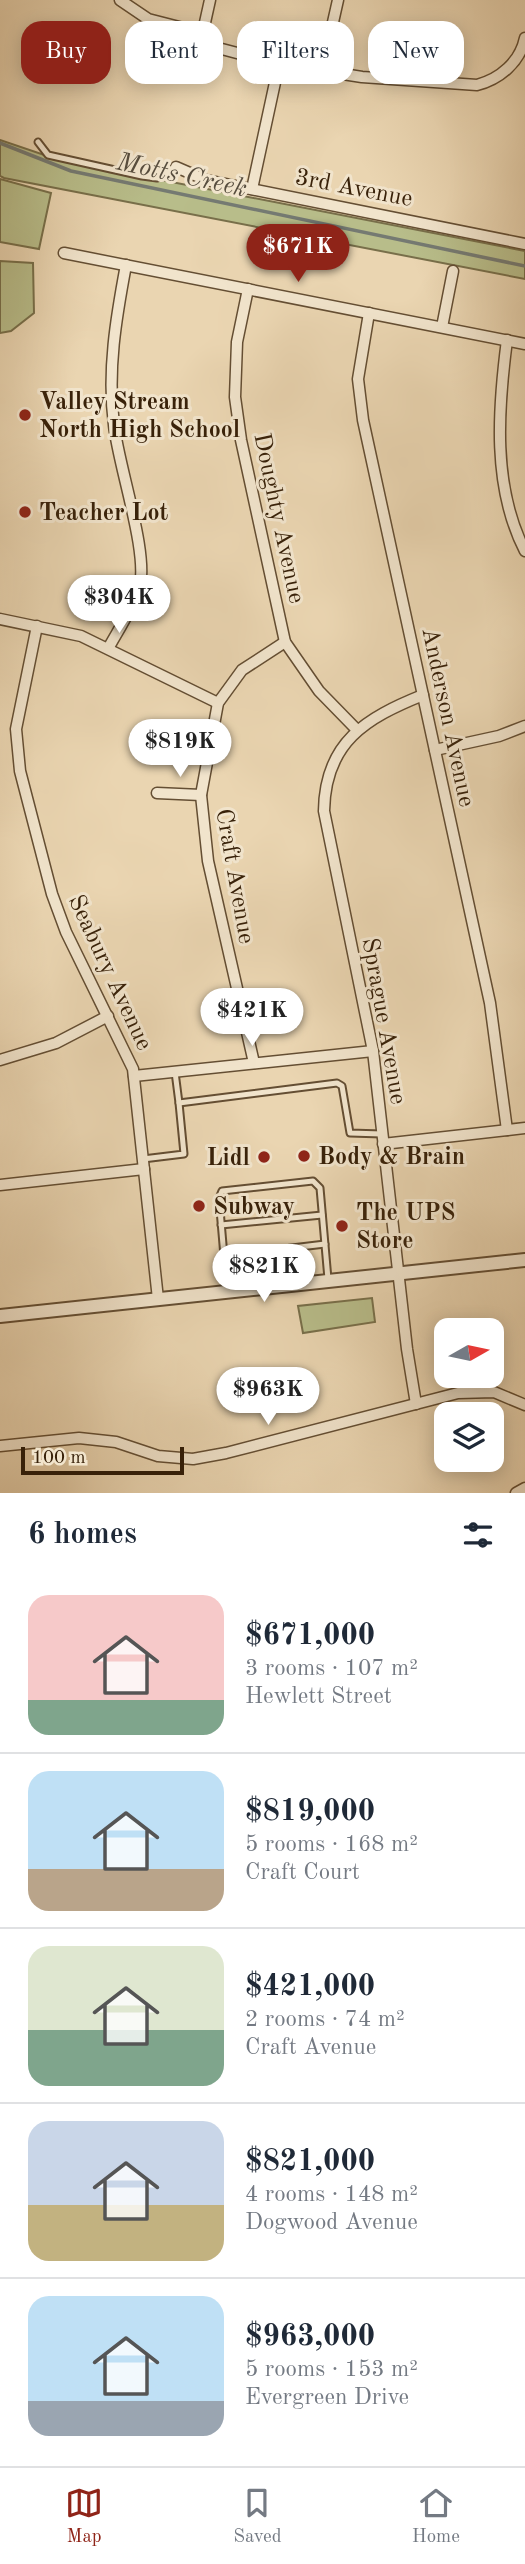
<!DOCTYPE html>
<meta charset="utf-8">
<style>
:root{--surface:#fff;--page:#f6f6f7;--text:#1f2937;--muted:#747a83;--line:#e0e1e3;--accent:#8f2418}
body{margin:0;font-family:"Old Standard TT",serif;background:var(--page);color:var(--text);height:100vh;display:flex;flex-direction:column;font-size:26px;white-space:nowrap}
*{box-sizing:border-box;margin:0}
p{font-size:23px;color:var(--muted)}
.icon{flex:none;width:38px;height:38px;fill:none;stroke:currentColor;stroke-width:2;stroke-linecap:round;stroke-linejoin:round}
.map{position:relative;height:1493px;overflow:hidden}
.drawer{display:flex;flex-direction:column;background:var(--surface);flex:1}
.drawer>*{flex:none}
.banner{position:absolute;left:21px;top:21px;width:483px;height:63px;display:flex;gap:14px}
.needle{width:46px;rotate:81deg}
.controls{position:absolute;left:434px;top:1318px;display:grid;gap:14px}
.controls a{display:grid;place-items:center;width:70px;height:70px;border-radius:14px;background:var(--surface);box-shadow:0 4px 18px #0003;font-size:35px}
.scale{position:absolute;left:21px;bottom:18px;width:163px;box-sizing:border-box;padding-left:7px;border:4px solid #382109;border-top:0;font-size:19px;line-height:24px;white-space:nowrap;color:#382109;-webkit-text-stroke:5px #f1e4cc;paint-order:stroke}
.price{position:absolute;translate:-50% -60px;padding:0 16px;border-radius:24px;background:#fff;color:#222;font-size:23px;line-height:46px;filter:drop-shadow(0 2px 4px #0008)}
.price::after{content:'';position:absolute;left:50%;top:42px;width:21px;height:16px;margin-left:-10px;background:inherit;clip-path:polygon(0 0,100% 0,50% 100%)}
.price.on{background:var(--accent);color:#fff}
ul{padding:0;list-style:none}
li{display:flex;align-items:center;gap:21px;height:175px;padding:0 28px}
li+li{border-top:2px solid var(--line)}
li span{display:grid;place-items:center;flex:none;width:196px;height:140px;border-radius:21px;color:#555}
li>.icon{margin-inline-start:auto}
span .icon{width:84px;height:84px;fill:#fffc;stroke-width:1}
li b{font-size:30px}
h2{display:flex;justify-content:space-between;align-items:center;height:84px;padding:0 28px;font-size:30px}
.pill{padding:0 24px;border-radius:21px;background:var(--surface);box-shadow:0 4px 18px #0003;font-size:24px;line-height:63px}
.pill.on{background:var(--accent);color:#fff}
.tab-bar{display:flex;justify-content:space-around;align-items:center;height:98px;border-top:2px solid var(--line);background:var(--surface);font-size:19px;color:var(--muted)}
.tab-bar a{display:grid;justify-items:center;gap:4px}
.tab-bar .on{color:var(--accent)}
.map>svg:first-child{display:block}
</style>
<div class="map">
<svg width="525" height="1493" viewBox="0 0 525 1493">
<rect width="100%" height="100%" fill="#ead5b1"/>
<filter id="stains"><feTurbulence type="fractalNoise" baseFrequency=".00286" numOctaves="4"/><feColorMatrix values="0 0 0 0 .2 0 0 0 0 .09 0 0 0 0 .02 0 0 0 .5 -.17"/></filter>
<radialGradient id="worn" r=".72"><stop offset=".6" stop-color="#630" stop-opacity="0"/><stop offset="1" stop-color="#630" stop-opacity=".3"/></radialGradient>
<g fill="#b8bd8a" stroke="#786f4a" stroke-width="2">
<path d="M0 140 59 160 525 251V279L4 178 0 176Z"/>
<path d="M0 179 51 193 39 249 0 242Z"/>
<path d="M0 261 33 263 34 313 11 331 0 333Z"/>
<path d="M372 1298 375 1322 303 1333 298 1306Z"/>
</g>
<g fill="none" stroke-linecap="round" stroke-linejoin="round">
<path stroke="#757a72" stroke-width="3.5" d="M0 143 71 171 525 266"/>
<g stroke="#644e33" stroke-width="9">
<g id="service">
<path d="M38 142 48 155 142 176 157 178 176 167"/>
<path d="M175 1072 179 1103 337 1083 342 1086 350 1133 382 1134"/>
<path d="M143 1159 184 1154 179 1103"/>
<path d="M221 1225 322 1215"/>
<path d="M224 1256 325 1244"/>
<path d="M227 1291 219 1198 222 1191 313 1181 320 1188 328 1279"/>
</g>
</g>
<g stroke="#644e33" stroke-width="13">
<g id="minor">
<path d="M120 0 148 19 191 30 218 48 279 64 362 77 477 85C500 79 520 62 525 38"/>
<path d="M202 36 210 0"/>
<path d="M322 71 338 0"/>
<path d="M176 167 206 180 525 244"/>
<path d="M252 189 279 64"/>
<path d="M64 253 525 344"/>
<path d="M248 289 237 342 235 397 241 440 285 642 319 691 357 730"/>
<path d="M369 313 358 379 363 420 490 1003 507 1130"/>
<path d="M442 327 453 271"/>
<path d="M507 340C498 409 492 487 525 551"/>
<path d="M0 619 81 636 218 703"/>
<path d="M37 626 16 729 20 771 52 894 66 932 133 1069 158 1299"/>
<path d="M109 647C119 629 132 609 139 589 150 556 118 465 114 425 107 371 116 318 126 265"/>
<path d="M435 750 499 736 525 726"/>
<path d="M157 793 201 795"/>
<path d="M0 1060 56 1043 108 1016"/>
<path d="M254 1063 208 861 201 795 218 703 242 670 285 642"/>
<path d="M134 1076 373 1051"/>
<path d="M383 1144 525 1128"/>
<path d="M0 1185 144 1169"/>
<path d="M416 1404 407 1349 373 1051 324 811C325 742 366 718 423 695"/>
<path d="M0 1446 79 1438 116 1442 158 1456 193 1459 226 1453 458 1393 494 1392 525 1405"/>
<path d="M516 1493 525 1488"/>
</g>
</g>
<g stroke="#644e33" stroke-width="16">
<path id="tertiary" d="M0 1316 525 1260"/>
</g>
<use href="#service" stroke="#f1e4cc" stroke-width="5"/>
<use href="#minor" stroke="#f1e4cc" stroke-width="10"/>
<use href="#tertiary" stroke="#f1e4cc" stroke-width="12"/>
</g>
<g fill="#8f2418" stroke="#f1e4cc" stroke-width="2.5">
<circle cx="25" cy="415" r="7"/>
<circle cx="25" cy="512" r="7"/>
<circle cx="304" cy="1156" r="7"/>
<circle cx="264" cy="1157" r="7"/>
<circle cx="199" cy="1206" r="7"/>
<circle cx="342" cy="1226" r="7"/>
</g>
<g text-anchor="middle" stroke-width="6" stroke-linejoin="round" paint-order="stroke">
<g font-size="24" fill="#382109" stroke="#f1e4cc">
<text transform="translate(354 187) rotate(11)" y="8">3rd Avenue</text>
<text transform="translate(280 518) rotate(78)" y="8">Doughty Avenue</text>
<text transform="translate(449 717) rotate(78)" y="8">Anderson Avenue</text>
<text transform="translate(236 876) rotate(80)" y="8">Craft Avenue</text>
<text transform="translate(111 972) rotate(65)" y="8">Seabury Avenue</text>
<text transform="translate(385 1021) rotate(80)" y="8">Sprague Avenue</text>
</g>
<g font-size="24" font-weight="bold" fill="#382109" stroke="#f1e4cc" text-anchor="start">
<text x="39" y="409">Valley Stream<tspan x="39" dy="28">North High School</tspan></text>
<text x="39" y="520">Teacher Lot</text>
<text x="318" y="1164">Body &amp; Brain</text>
<text x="250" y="1165" text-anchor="end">Lidl</text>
<text x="213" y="1214">Subway</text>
<text x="356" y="1220">The UPS<tspan x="356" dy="28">Store</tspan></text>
</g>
<g font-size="26" font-style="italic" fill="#574d3e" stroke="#f1e4cc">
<text transform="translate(182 174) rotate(12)" y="9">Motts Creek</text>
</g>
</g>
<rect width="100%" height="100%" filter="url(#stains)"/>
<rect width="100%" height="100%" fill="url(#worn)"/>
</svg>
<div class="controls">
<a><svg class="needle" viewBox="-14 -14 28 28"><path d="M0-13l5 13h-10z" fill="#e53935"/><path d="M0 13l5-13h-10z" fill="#747a83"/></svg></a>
<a><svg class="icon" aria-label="layers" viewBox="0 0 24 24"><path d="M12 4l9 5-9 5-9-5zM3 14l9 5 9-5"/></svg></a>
</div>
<div class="scale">100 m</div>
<b class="price on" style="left:298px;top:284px">$671K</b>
<b class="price" style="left:119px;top:635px">$304K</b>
<b class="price" style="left:180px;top:779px">$819K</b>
<b class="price" style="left:252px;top:1048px">$421K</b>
<b class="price" style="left:264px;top:1304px">$821K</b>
<b class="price" style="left:268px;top:1427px">$963K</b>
<div class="banner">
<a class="pill on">Buy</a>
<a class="pill">Rent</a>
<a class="pill">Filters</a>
<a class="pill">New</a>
</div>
</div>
<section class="drawer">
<h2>6 homes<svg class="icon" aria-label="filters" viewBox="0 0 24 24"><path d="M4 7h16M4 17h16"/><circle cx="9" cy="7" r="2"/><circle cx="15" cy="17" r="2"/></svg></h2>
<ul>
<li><span style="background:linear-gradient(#f6c9c9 75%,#7fa58c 0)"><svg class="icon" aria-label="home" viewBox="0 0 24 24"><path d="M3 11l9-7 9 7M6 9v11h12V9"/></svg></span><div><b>$671,000</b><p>3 rooms · 107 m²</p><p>Hewlett Street</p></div></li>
<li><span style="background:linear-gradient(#bfe0f5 70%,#b9a48a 0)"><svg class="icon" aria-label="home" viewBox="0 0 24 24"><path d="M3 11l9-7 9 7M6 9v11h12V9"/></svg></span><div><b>$819,000</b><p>5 rooms · 168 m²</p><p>Craft Court</p></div></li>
<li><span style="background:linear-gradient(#dfe7d0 60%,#7fa58c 0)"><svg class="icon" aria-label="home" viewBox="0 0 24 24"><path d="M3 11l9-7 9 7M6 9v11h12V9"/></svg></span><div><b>$421,000</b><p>2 rooms · 74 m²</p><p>Craft Avenue</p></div></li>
<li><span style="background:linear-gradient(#c9d6e8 60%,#c2b280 0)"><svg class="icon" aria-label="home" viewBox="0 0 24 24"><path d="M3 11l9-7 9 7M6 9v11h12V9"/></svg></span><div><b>$821,000</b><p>4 rooms · 148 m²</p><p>Dogwood Avenue</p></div></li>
<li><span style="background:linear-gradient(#bfe0f5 75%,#9aa5b1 0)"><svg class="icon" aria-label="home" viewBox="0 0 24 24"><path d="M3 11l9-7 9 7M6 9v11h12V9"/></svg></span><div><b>$963,000</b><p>5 rooms · 153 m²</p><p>Evergreen Drive</p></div></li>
</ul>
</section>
<nav class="tab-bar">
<a class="on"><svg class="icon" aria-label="map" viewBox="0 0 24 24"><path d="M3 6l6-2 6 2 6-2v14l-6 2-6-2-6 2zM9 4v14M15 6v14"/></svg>Map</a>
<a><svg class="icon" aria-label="saved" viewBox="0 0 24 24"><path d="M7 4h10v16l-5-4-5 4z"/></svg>Saved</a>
<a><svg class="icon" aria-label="home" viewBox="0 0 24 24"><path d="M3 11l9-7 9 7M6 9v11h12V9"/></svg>Home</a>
</nav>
